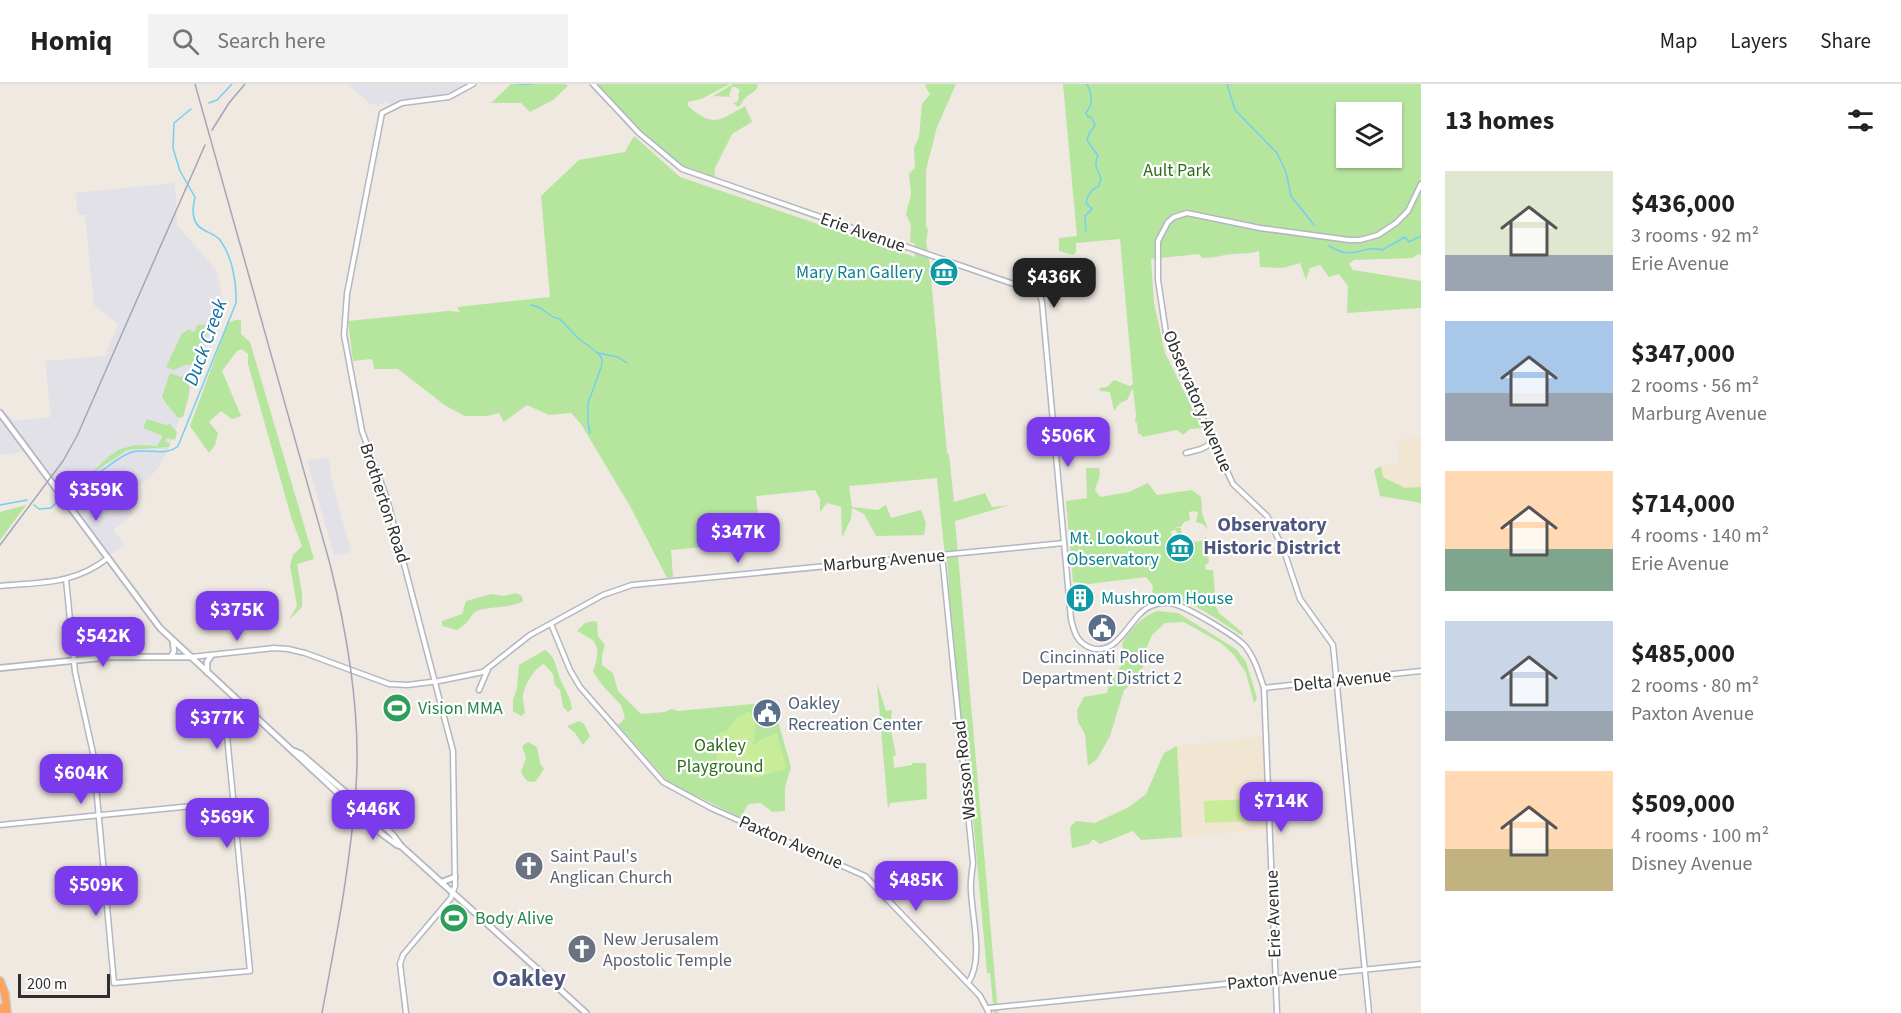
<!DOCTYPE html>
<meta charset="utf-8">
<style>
:root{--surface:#fff;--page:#f2f2f2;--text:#222;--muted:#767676;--line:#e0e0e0;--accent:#7c3aed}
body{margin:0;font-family:"Source Sans 3",sans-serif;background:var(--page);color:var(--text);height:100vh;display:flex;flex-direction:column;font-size:22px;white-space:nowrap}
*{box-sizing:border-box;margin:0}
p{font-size:20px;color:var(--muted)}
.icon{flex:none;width:33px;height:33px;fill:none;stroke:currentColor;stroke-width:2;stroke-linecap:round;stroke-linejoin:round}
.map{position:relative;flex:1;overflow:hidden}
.panel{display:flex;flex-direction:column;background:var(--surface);width:480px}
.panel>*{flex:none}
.tools{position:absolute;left:1336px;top:18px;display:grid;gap:12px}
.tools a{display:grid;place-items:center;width:66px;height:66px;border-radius:0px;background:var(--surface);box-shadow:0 2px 4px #0004;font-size:30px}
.scale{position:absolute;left:18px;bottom:15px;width:92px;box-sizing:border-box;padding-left:6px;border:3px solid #2e2e2e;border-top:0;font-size:16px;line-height:21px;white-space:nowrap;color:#2e2e2e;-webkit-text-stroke:4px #fff;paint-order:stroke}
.price{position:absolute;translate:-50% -51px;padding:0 14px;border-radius:12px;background:var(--accent);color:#fff;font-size:20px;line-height:39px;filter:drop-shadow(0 2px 3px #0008)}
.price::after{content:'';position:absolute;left:50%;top:36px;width:18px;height:14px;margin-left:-9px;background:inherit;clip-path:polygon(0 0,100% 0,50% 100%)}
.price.active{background:#222;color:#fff}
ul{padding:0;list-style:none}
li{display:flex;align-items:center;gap:18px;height:150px;padding:0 24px}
li span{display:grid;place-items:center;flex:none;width:168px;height:120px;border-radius:0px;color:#555}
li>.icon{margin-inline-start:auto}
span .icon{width:72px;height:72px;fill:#fffc;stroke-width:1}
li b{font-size:26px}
h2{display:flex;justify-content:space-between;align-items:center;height:72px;padding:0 24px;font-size:26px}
header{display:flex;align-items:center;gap:36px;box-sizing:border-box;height:84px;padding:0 30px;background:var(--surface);border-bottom:2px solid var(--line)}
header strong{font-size:28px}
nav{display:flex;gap:33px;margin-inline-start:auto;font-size:21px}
.search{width:420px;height:54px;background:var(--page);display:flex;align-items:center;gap:15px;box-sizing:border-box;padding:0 21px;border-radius:0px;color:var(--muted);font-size:22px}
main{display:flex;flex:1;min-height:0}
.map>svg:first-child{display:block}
</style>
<header>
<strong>Homiq</strong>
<div class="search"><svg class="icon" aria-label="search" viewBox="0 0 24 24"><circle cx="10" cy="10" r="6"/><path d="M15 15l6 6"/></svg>Search here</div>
<nav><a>Map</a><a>Layers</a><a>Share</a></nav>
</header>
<main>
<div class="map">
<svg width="1421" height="929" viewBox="0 0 1421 929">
<rect width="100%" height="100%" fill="#efe9e1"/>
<g fill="#e3e1e8">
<path d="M348 0H466L443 11 401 16 389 21 386 17 378 22 369 19Z"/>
<path d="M175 99 177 141 217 187 223 217 170 361 160 381 151 392 123 414 134 430 113 446 125 461 110 471 34 367 0 371V331L8 330 13 337 51 333 45 277 105 272 118 240 94 221 85 131H78L75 109Z"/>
<path d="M329 374 331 393 351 468 334 472 307 376Z"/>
</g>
<g fill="#f0e6d1">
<path d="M1421 353V406L1405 404 1383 393 1381 382 1399 380 1397 356Z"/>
<path d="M1266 652 1270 745 1182 753 1177 662Z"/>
</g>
<g fill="#b6e59e" fill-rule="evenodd">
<path d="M511 0H565L568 2 553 16 530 28 521 19H491Z"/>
<path d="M597 0H730L701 15 688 18V22C714 44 718 37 745 22L752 38 732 50 715 84 714 98 682 85 639 49 594 1Z"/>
<path d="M733 0H757L758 1C756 9 751 8 746 13 742 17 743 20 738 23L733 19 737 18 739 12 738 11 740 6 736 3H732L729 12 732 13 713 12Z"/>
<path d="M927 0H956L937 43 926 86V142L928 147 926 158 930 182 947 369 949 370 954 418 985 409 992 423 1010 421 955 437 998 929H994L990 889H987L966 655H963L949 506 947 475 945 474 937 394 849 402 852 423 878 426 886 421 891 434 921 426 926 439 924 451 876 452 864 430 852 424 851 435 842 453 841 423 827 419 820 428V415L815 406 756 412 761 458 671 466 673 493 667 494 631 424 581 340 571 329 549 331 527 321 504 338 499 329 487 332H465L446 322 398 285H374L373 277 371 275 353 277 348 237 448 227 460 228 457 223 550 213 541 112 579 76 625 68 634 52 680 93 915 173V160L910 158 911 141 906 130 911 110 909 90 915 84 914 64 919 53 922 20 930 10 925 2Z"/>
<path d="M1063 0H1421V170L1416 171 1413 174 1354 176 1349 180 1353 186 1421 197V224L1347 229 1348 202 1339 190 1329 193 1320 181 1310 184 1306 196 1300 179 1283 184 1260 183 1259 167C1249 170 1243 169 1233 170 1222 171 1214 174 1202 174L1199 170 1151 175 1154 219 1165 269 1202 344 1190 345 1183 351 1177 346 1142 353 1141 350H1138L1137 339 1135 338 1136 331 1133 304 1127 316 1120 319 1114 327 1110 308 1100 307 1099 304 1107 303 1114 296 1130 302 1133 300 1120 155 1076 159V168L1073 171 1059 167V154L1077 152ZM1347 28H1392V74H1347Z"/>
<path d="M235 236H241V250L250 258 314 475 297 480 302 509V523L289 536 297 522 290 481 293 471 302 462 292 436 248 280V270L242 265 237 267 222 287 241 332 232 335 221 327 209 338 218 349 215 361 209 369 190 342 228 239Z"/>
<path d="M211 240 200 272 195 273 193 281H185L174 286 166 283 182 249 190 245 192 248 195 247 197 241Z"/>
<path d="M170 289 181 293 189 289V311L183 333 178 334 165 318 162 312Z"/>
<path d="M147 335 166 341 170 340 177 348 175 356 166 354 165 357 170 360 169 363 127 366 91 390 108 373 120 365 136 361 157 362 163 352 143 344Z"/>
<path d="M1381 382 1383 393 1405 404 1421 403V419L1380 412 1374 386Z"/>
<path d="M1086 384H1099L1100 391 1095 406 1100 413 1129 408 1148 399 1157 411 1192 406 1201 413 1202 429 1208 446 1203 440 1196 438 1198 429 1194 427 1189 428 1190 436 1184 438 1181 443 1173 444H1181V450L1177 449 1176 446 1171 447 1172 457 1178 456V454L1187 450 1189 455 1196 458 1203 456 1206 452 1209 478 1205 482 1206 486H1213L1216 523 1219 529 1242 548 1243 552C1216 536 1187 510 1155 515L1152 512 1153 502 1146 493 1089 500 1073 498 1066 417 1087 414Z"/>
<path d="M26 421 0 456V428Z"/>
<path d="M516 509 522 512 523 517C514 524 489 522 477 527 471 530 472 532 468 537 466 540 461 543 457 546L442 542V537L462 530 466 517 492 510 504 512Z"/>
<path d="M1157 527 1178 529 1236 565 1246 578 1257 614 1254 619 1246 589 1234 571 1221 559 1184 538 1165 539 1152 551 1146 565 1144 581 1133 599 1124 606 1110 652 1097 675 1088 682 1085 650 1078 638 1077 626 1084 613 1107 609 1110 599 1125 575 1122 559C1132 544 1140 534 1157 527Z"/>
<path d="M593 537 597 538 598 552 605 561 602 571V581L613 589 618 607 641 630 665 628 671 625 678 627 775 618 778 637 791 683 785 703V727L772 728 761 719 749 720 745 725 742 734 669 699 618 641 625 634 621 621 603 602 593 588C596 578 602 563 591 555 586 552 582 550 577 547L585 539Z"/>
<path d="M545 566C557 573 556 587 562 599 567 609 570 613 572 625L568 628 563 623 560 606 555 601 553 590 544 580C534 584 522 604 523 615 523 620 525 624 525 629L521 632 513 627V616L517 604 519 581Z"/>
<path d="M877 599 886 627 892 626 890 643 896 671 893 672 894 684 912 681V679H926L927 715 890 719 888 725Z"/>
<path d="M579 637 584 640 590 652 583 661 575 649 567 642Z"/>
<path d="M528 658 537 663 540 679 544 685 536 697C527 700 525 695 521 688L526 674 522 662Z"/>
<path d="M1177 662 1182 753 1141 756 1133 747 1100 760 1093 755 1089 760 1072 764 1070 743 1076 737 1095 739 1129 723 1146 710 1164 669Z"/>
</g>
<g fill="#c9ec9a">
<path d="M748 628H750L756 634 754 658 752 659 754 662 758 657 777 649 786 683 785 685 754 694 753 691 752 693 717 687 715 685 720 648H726L737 634Z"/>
<path d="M1250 715 1251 737 1205 739 1204 717Z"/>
</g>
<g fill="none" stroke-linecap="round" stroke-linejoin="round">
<g stroke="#75cff0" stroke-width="1.5">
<path d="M518 0H533"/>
<path d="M1227 0 1235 26 1277 69 1286 88 1291 112 1314 141"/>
<path d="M209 19 217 16 232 0"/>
<path d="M1086 147 1085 132 1092 125 1086 119C1087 112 1091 105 1098 103L1101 95C1098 85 1093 82 1098 72L1087 56 1089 50 1095 41 1092 34 1087 32 1086 29C1094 19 1092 11 1087 0"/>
<path d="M1329 162C1356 178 1361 160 1382 166L1405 153 1409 158 1421 152"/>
<path d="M531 221C544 222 548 234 560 235L578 254 599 270 602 275V281L588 319V338L590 349"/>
<path d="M598 269 618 273 627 279"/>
<path d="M64 410C73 400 85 398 96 391 107 384 119 372 132 368 147 364 165 373 178 362L236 219C237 199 232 172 220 156 216 151 209 149 204 146 191 140 192 125 195 113L180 87 173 64 174 39 191 25"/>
<path d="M0 421 27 416"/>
<path d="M34 421 39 425 51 424 61 414"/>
</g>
<g stroke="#b4b7c1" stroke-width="7">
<g id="tertiary">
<path d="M593 0 639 49 682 85 1031 206 1040 211 1042 218 1071 535C1074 548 1077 559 1091 564 1120 573 1129 531 1151 522 1158 519 1167 518 1174 520 1187 523 1236 552 1245 562 1255 574 1259 590 1264 604L1277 929"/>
<path d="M1186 369C1195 366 1208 366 1212 355"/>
<path d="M942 471 973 779C972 788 970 798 971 807 972 834 984 876 968 899"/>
<path d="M66 495 75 588 93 669 114 899 250 887 227 652 231 640 245 623"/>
<path d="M0 502C42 498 73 501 108 474"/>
<path d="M551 540 570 586 580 603 663 698 711 724 865 792 980 912 989 929"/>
<path d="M191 573 274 564 288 565 305 569 389 600 407 601 439 597 483 588 530 551 603 511 632 501 1064 459"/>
<path d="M1264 604 1421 587"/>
<path d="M479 606 488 585"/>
<path d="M0 741 233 718"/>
<path d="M988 924 1421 880"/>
<path d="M406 929 400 880 403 871 451 814 455 802 453 667 387 415 362 347 344 251 347 210 382 29 402 19 449 13 473 0"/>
<path d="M1369 929 1333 561 1300 515 1283 464 1267 432 1233 400 1184 294 1166 249 1158 196V157L1168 138 1174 133 1187 129 1260 144 1349 156H1360L1378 151 1396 139 1408 127 1421 100"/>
</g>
</g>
<g stroke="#b4b7c1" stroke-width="8">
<g id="secondary">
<path d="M0 329 160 544 382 750 397 761 401 762"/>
<path d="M171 573 174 567 173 558"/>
<path d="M0 584 109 573H190"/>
<path d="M207 588V578L211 572"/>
<path d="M294 667 301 670 379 737 393 751 401 762 586 929"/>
<path d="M442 798 455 793"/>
</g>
</g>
<g stroke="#c9c9c9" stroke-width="10">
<g id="motorway">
<path d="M0 897 5 910 7 929"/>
<path d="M0 924V929"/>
</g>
</g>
<use href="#tertiary" stroke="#fff" stroke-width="4"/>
<use href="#secondary" stroke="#fff" stroke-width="4.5"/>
<use href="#motorway" stroke="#ffa35c" stroke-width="7"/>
<g stroke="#a3a6b8" stroke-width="1.5">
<path d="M195 0 330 480C347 549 361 631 356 702 351 779 336 854 322 929"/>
<path d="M212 46 229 19 245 0"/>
<path d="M0 461 63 377 77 352 205 61"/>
</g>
</g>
<defs>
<g id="museum-disc" transform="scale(1.5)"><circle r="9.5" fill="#0f9aa8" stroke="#fff"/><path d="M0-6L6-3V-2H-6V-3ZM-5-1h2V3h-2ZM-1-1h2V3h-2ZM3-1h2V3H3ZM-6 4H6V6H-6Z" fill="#fff"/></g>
<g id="building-disc" transform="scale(1.5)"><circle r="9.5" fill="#0f9aa8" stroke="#fff"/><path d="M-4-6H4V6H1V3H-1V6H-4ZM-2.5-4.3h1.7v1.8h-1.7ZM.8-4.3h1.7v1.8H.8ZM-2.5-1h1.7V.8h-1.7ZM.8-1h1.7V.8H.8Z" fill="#fff"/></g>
<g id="civic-disc" transform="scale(1.5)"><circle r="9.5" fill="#5c6f8a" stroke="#fff"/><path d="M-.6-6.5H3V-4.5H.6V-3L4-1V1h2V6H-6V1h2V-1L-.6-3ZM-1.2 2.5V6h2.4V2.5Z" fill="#fff"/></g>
<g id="stadium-disc" transform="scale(1.5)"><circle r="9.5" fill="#2e9e5b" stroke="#fff"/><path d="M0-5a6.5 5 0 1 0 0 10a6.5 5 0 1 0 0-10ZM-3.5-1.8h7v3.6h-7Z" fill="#fff"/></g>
<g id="church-disc" transform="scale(1.5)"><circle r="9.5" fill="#6b7280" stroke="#fff"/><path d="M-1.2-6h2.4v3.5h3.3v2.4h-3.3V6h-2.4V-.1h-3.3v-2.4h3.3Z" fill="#fff"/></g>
</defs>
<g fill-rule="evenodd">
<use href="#museum-disc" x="944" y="188"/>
<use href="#museum-disc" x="1180" y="464"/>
<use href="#building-disc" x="1080" y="514"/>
<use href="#civic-disc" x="1102" y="544"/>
<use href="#stadium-disc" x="397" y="624"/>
<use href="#civic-disc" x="767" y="629"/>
<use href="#church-disc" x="529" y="782"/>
<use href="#stadium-disc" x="454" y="834"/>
<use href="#church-disc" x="582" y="865"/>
</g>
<g text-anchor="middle" stroke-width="4.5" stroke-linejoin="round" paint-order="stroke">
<g font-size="18" fill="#2c6e1b" stroke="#fff">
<text x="1177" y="92">Ault Park</text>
<text x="720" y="667">Oakley<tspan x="720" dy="21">Playground</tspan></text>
</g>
<g font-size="18" fill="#2e2e2e" stroke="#fff">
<text transform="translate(863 148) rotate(19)" y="6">Erie Avenue</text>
<text transform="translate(1198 317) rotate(67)" y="6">Observatory Avenue</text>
<text transform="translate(385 419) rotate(72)" y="6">Brotherton Road</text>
<text transform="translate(884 476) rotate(-5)" y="6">Marburg Avenue</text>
<text transform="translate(1342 596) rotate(-6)" y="6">Delta Avenue</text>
<text transform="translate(964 686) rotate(-96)" y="6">Wasson Road</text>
<text transform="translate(791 758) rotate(23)" y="6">Paxton Avenue</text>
<text transform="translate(1273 830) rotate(-92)" y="6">Erie Avenue</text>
<text transform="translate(1282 894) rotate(-6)" y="6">Paxton Avenue</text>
</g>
<g font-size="18" fill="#0d838f" stroke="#fff" text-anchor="end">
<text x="923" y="194">Mary Ran Gallery</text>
<text x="1159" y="460">Mt. Lookout<tspan x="1159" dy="21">Observatory</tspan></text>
<text x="1101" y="520" text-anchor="start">Mushroom House</text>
</g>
<g font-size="18" fill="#4e5e75" stroke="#fff">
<text x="1102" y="579">Cincinnati Police<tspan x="1102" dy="21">Department District 2</tspan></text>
<text x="788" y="625" text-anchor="start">Oakley<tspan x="788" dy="21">Recreation Center</tspan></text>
</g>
<g font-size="18" fill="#27864d" stroke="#fff" text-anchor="start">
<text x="418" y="630">Vision MMA</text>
<text x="475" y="840">Body Alive</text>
</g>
<g font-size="18" fill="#5b616d" stroke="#fff" text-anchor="start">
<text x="550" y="778">Saint Paul's<tspan x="550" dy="21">Anglican Church</tspan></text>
<text x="603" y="861">New Jerusalem<tspan x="603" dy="21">Apostolic Temple</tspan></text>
</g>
<g font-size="20" font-style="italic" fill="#0d6fa3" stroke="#fff">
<text transform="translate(205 258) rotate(-70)" y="7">Duck Creek</text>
</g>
<g font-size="20" font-weight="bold" fill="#4d5680" stroke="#fff">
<text x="1272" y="447">Observatory<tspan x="1272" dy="23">Historic District</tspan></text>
</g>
<g font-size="24" font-weight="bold" fill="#4d5680" stroke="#fff">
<text x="529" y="902">Oakley</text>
</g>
</g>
</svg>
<div class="tools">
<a><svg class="icon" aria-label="layers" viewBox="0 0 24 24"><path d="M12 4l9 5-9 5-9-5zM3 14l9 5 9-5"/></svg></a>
</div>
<div class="scale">200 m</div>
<b class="price active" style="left:1054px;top:225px">$436K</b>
<b class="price" style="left:1068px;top:384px">$506K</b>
<b class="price" style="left:96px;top:438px">$359K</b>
<b class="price" style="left:738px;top:480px">$347K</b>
<b class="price" style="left:237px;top:558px">$375K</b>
<b class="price" style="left:103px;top:584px">$542K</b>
<b class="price" style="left:217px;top:666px">$377K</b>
<b class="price" style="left:81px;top:721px">$604K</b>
<b class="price" style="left:1281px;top:749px">$714K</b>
<b class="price" style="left:373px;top:757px">$446K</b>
<b class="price" style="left:227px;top:765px">$569K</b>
<b class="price" style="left:916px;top:828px">$485K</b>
<b class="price" style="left:96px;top:833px">$509K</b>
</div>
<section class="panel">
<h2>13 homes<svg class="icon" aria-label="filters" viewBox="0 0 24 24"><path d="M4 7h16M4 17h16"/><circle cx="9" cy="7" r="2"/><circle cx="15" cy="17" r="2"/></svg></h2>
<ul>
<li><span style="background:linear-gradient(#dfe7d0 70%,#9aa5b1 0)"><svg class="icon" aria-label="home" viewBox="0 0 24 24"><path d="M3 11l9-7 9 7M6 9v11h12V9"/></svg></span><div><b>$436,000</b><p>3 rooms · 92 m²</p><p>Erie Avenue</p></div></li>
<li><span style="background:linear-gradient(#a9c7e8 60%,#9aa5b1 0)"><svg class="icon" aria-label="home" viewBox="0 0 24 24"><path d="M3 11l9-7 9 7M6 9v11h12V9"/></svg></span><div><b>$347,000</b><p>2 rooms · 56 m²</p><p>Marburg Avenue</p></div></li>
<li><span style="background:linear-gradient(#ffd9b3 65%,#7fa58c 0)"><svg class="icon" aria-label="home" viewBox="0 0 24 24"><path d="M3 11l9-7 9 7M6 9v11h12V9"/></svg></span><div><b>$714,000</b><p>4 rooms · 140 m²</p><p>Erie Avenue</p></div></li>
<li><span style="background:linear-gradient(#c9d6e8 75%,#9aa5b1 0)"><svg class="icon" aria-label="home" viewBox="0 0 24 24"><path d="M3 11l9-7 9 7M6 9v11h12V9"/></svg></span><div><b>$485,000</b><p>2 rooms · 80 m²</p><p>Paxton Avenue</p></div></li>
<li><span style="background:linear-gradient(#ffd9b3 65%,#c2b280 0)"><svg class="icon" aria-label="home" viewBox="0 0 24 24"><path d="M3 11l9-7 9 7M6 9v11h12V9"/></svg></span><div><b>$509,000</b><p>4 rooms · 100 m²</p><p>Disney Avenue</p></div></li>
</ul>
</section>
</main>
